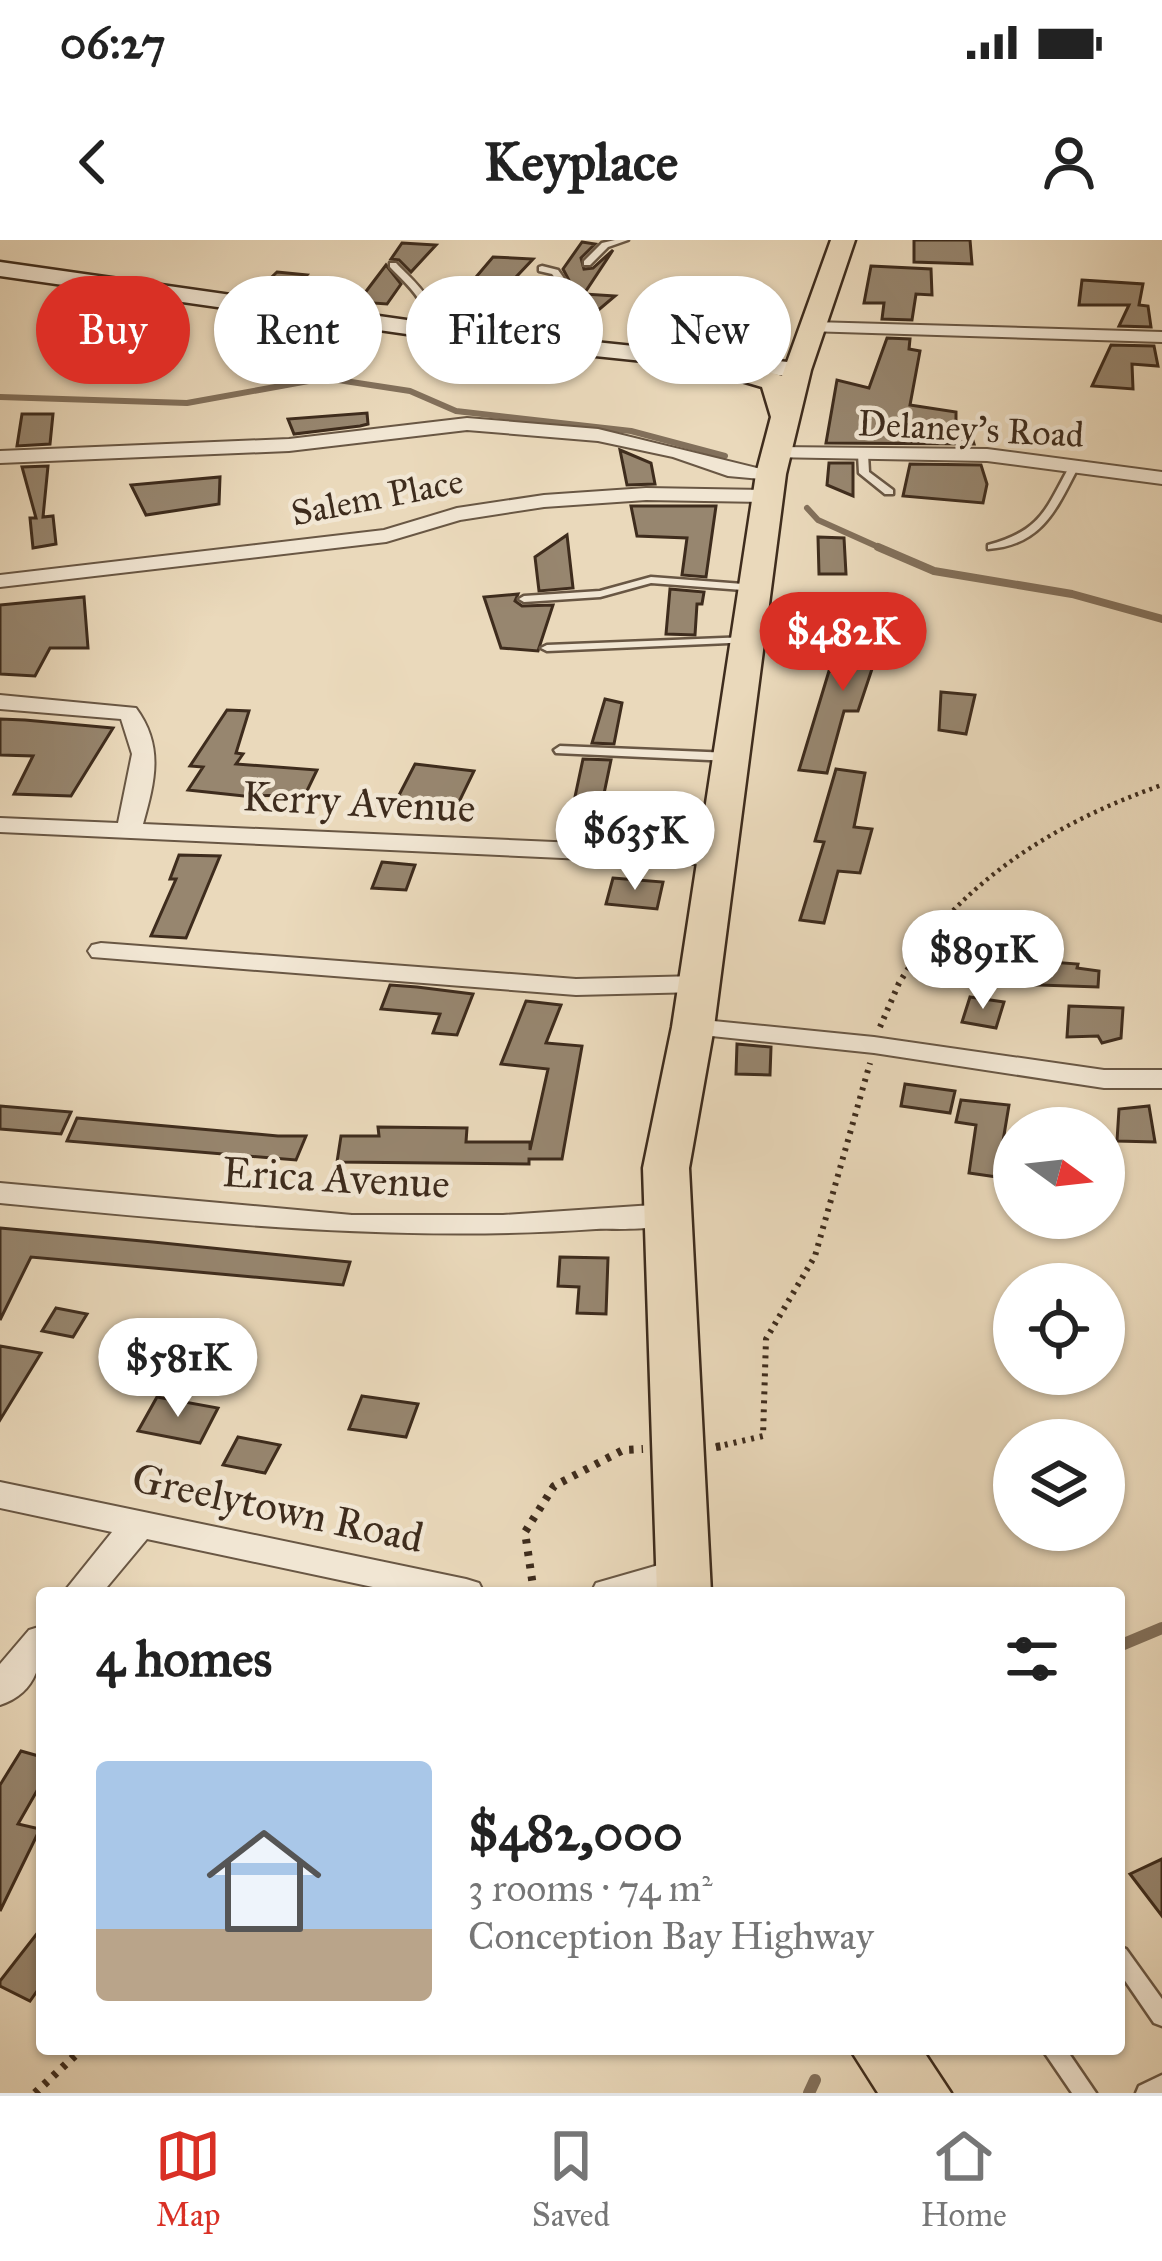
<!DOCTYPE html>
<meta charset="utf-8">
<style>
:root{--surface:#fff;--page:#f2f2f2;--text:#222;--muted:#767676;--line:#e0e0e0;--accent:#d93025}
body{margin:0;font-family:"IM FELL Great Primer",serif;background:var(--page);color:var(--text);height:100vh;display:flex;flex-direction:column;font-size:45px;white-space:nowrap}
*{box-sizing:border-box;margin:0}
p{font-size:39px;color:var(--muted)}
.icon{flex:none;width:66px;height:66px;fill:none;stroke:currentColor;stroke-width:2;stroke-linecap:round;stroke-linejoin:round}
.map{position:relative;flex:1;overflow:hidden}
.details{position:absolute;left:36px;top:1347px;width:1089px;height:468px;display:flex;flex-direction:column;background:var(--surface);border-radius:12px;box-shadow:0 3px 9px #0004}
.details>*{flex:none}
.guide{position:absolute;left:36px;top:36px;width:1092px;height:108px;display:flex;gap:24px}
.needle{width:78px;rotate:105deg}
.tools{position:absolute;left:993px;top:867px;display:grid;gap:24px}
.tools a{display:grid;place-items:center;width:132px;height:132px;border-radius:50%;background:var(--surface);box-shadow:0 3px 9px #0004;font-size:60px}
.price{position:absolute;translate:-50% -102px;padding:0 27px;border-radius:42px;background:#fff;color:#222;font-size:39px;line-height:78px;filter:drop-shadow(0 3px 6px #0008)}
.price::after{content:'';position:absolute;left:50%;top:72px;width:36px;height:27px;margin-left:-18px;background:inherit;clip-path:polygon(0 0,100% 0,50% 100%)}
.price.selected{background:var(--accent);color:#fff}
ul{padding:0;list-style:none}
li{display:flex;align-items:center;gap:36px;height:300px;padding:0 60px}
li+li{border-top:3px solid var(--line)}
li span{display:grid;place-items:center;flex:none;width:336px;height:240px;border-radius:12px;color:#555}
li>.icon{margin-inline-start:auto}
span .icon{width:144px;height:144px;fill:#fffc;stroke-width:1}
li b{font-size:51px}
h2{display:flex;justify-content:space-between;align-items:center;height:144px;padding:0 60px;font-size:51px}
.pill{padding:0 42px;border-radius:54px;background:var(--surface);box-shadow:0 3px 9px #0004;font-size:42px;line-height:108px}
.pill.selected{background:var(--accent);color:#fff}
.status{display:flex;justify-content:space-between;align-items:center;height:84px;padding:0 60px;background:var(--surface);direction:ltr}
.status svg{height:33px;fill:currentColor}
header{display:flex;justify-content:space-between;align-items:center;height:156px;padding:0 60px;background:var(--surface);font-size:54px;font-weight:700}
.dock{display:flex;justify-content:space-around;align-items:center;height:168px;border-top:3px solid var(--line);background:var(--surface);font-size:33px;color:var(--muted)}
.dock a{display:grid;justify-items:center;gap:6px}
.dock .selected{color:var(--accent)}
.map>svg:first-child{display:block}
</style>
<div class="status"><b>06:27</b><svg viewBox="0 0 49 12"><path d="M0 12V9h3v3zM5 12V6h3v6zM10 12V3h3v9zM15 12V0h3v12zM26 1h20v11H26zM47 4h2v5h-2z"/></svg></div>
<header><svg class="icon" aria-label="back" viewBox="0 0 24 24"><path d="M15 5l-7 7 7 7"/></svg>Keyplace<svg class="icon" aria-label="person" viewBox="0 0 24 24"><circle cx="12" cy="8" r="4"/><path d="M4 21q1-7 8-7t8 7"/></svg></header>
<div class="map">
<svg width="1162" height="1853" viewBox="0 0 1162 1853">
<rect width="100%" height="100%" fill="#ead9bb"/>
<filter id="stains"><feTurbulence type="fractalNoise" baseFrequency=".00167" numOctaves="4"/><feColorMatrix values="0 0 0 0 .2 0 0 0 0 .09 0 0 0 0 .02 0 0 0 .5 -.17"/></filter>
<radialGradient id="worn" r=".72"><stop offset=".6" stop-color="#630" stop-opacity="0"/><stop offset="1" stop-color="#630" stop-opacity=".3"/></radialGradient>
<g fill="none" stroke-linecap="round" stroke-linejoin="round">
<g stroke="#82705b" stroke-width="6">
<path d="M0 157 187 163 325 138 410 151 456 171 631 191 725 216"/>
<path d="M807 268 818 280 885 310"/>
</g>
<path stroke="#82705b" stroke-width="8" d="M878 307 934 331 1072 354 1162 379"/>
<g stroke="#82705b" stroke-width="12">
<path d="M1119 1406 1162 1388"/>
<path d="M809 1853 815 1840"/>
</g>
</g>
<g fill="#97866f" stroke="#3e2c1d" stroke-width="3">
<path d="M914 0H970L972 24 914 22Z"/>
<path d="M582 2 595 4 581 18 584 29 593 28 613 10 584 54 615 56 569 95 542 92 572 46 563 29Z"/>
<path d="M402 3 436 5 411 32 399 20 391 19Z"/>
<path d="M493 17 533 19 501 53 465 50Z"/>
<path d="M386 25 401 44 387 64 358 62Z"/>
<path d="M871 26 931 29 932 55 916 54 912 80 882 79 884 63H864Z"/>
<path d="M277 32 307 35 298 45 358 49 339 66 254 54Z"/>
<path d="M1082 40 1143 44 1139 65 1148 66 1151 87 1119 86 1129 65H1079Z"/>
<path d="M233 74 316 86 299 101 232 93 238 89 220 86Z"/>
<path d="M887 98 910 99 909 109 920 111 910 165 956 172V184L968 185 974 204 826 203 837 140 869 148Z"/>
<path d="M1111 105 1154 106 1158 126 1132 124 1133 149 1092 146Z"/>
<path d="M367 173 368 184 360 186 294 194 288 179Z"/>
<path d="M22 174H53L50 204 17 206Z"/>
<path d="M620 210 651 223 655 244 627 245Z"/>
<path d="M829 223H853V256L827 245Z"/>
<path d="M910 224 981 225 987 244 983 263 903 256Z"/>
<path d="M48 226 43 277 53 276 56 304 33 308 30 278H36L22 227Z"/>
<path d="M220 237 219 264 146 275 131 245Z"/>
<path d="M631 266H716L706 337 682 335 687 298 637 296Z"/>
<path d="M567 295 573 348 539 351 535 317Z"/>
<path d="M818 297 844 298 846 334H819Z"/>
<path d="M670 349 704 352 702 364H697L695 395 666 394Z"/>
<path d="M518 354 515 361 522 366 553 365 538 411 501 408 484 357Z"/>
<path d="M84 357 88 408H50L35 436 0 434V365Z"/>
<path d="M864 375 889 378 858 471H844L827 533 799 530 829 431 842 433Z"/>
<path d="M941 452 975 455 966 494 939 490Z"/>
<path d="M605 459 622 463 614 504 592 503Z"/>
<path d="M227 470 249 471 236 513 243 514 236 524 317 530 305 555 244 556 188 550 203 527 190 526Z"/>
<path d="M0 479 25 480 113 488 71 556 14 554 33 516 0 515Z"/>
<path d="M583 519 611 520 600 573 572 571Z"/>
<path d="M415 524 474 531 457 566 396 561Z"/>
<path d="M836 529 865 533 854 587 872 589 860 633 838 631 824 683 800 680 824 602 815 601Z"/>
<path d="M179 615 220 616 186 698 151 696 176 639H170Z"/>
<path d="M382 622 415 625 406 650 372 648Z"/>
<path d="M613 638 663 642 657 669 606 664Z"/>
<path d="M1023 720 1078 724 1077 728 1099 731 1098 747 1011 744Z"/>
<path d="M390 745 417 747 473 754 457 795 433 793 440 774 381 769Z"/>
<path d="M970 757 1004 762 996 788 962 782Z"/>
<path d="M526 761 561 765 546 803 582 806 562 919H529V924L337 922 341 896H379L378 887 467 888 466 902H530V910L548 829 501 824Z"/>
<path d="M1069 766 1123 768 1121 798 1102 803 1098 796 1067 797Z"/>
<path d="M737 804 771 807 770 835 736 834Z"/>
<path d="M905 844 955 851 950 873 901 866Z"/>
<path d="M961 860 1009 865 997 937 969 933 976 885 956 882Z"/>
<path d="M0 866 71 872 61 894 0 889Z"/>
<path d="M1149 866 1155 902 1117 901 1119 869Z"/>
<path d="M77 878 278 896H306L296 920 67 901Z"/>
<path d="M0 988 153 1002 350 1022 343 1045 31 1017 0 1080Z"/>
<path d="M560 1017 608 1018 606 1074 577 1073 579 1047 558 1046Z"/>
<path d="M56 1068 87 1074 73 1097 42 1091Z"/>
<path d="M0 1106 41 1113 0 1180Z"/>
<path d="M362 1156 418 1164 406 1197 349 1189Z"/>
<path d="M157 1157 218 1168 200 1203 138 1191Z"/>
<path d="M238 1197 280 1205 265 1233 223 1225Z"/>
<path d="M21 1511 42 1517V1542L18 1584 40 1589 0 1671V1545Z"/>
<path d="M1162 1619V1676L1130 1634Z"/>
<path d="M42 1687V1744L30 1761 0 1746V1741Z"/>
</g>
<g fill="none" stroke-linecap="round" stroke-linejoin="round">
<g stroke="#695744" stroke-width="5">
<g id="lane">
<path d="M615 0H628L608 7 590 25H584V21L602 3Z"/>
<path d="M390 23H396C416 44 440 61 432 93L425 91C429 61 409 47 390 27Z"/>
<path d="M542 26 558 30 568 44 530 103 526 106 522 103 560 44 552 34 539 31V27Z"/>
<path d="M706 50 710 53 709 55 679 61 665 117 657 119 672 57Z"/>
<path d="M863 211 868 214 869 232 893 250V254H885L859 233 858 214Z"/>
<path d="M1072 222 1080 224C1057 267 1044 305 988 309V305C1044 290 1046 267 1072 222Z"/>
<path d="M651 337 756 345 761 348 756 351 651 343 600 357 524 362 519 359 524 356 600 351Z"/>
<path d="M748 397 754 400 752 402 547 411 541 408 547 405Z"/>
<path d="M560 506 731 513 737 517 731 521 556 513 554 510Z"/>
<path d="M1119 1706 1126 1709 1162 1759V1786L1154 1783 1119 1732Z"/>
<path d="M1042 1809H1066L1096 1853H1072Z"/>
<path d="M1162 1835V1853H1136L1139 1846Z"/>
</g>
</g>
<g stroke="#695744" stroke-width="4">
<g id="street">
<path d="M813 82 1162 92V102L807 91V83Z"/>
<path d="M467 178 598 189 781 234 771 240 728 236 673 217 598 201 467 190 289 211 0 223V211L289 199Z"/>
<path d="M776 207 987 209 1162 232V244L987 221 769 217V209Z"/>
<path d="M646 248 768 250 778 256 768 262 646 260 544 267 460 280 386 302 0 347V335L384 290 457 268 544 255Z"/>
<path d="M0 455 136 468C164 506 155 541 143 584L715 609 728 617 715 625 0 592V578L118 583 132 514 121 479 0 469Z"/>
<path d="M101 703 576 739 699 736 713 744 699 752 576 755 92 717 88 711 92 705Z"/>
<path d="M693 779 874 797 1104 830H1162V848H1104L874 813 683 793 679 787Z"/>
<path d="M0 943 352 975H503L668 964 683 974C669 993 619 988 596 989 395 1003 200 982 0 963Z"/>
<path d="M0 1242 466 1339 479 1343 484 1353H401L147 1299 102 1353H63L112 1292 0 1268Z"/>
<path d="M683 1318 696 1322 701 1332 696 1342 657 1353H591L596 1343Z"/>
<path d="M42 1386C42 1420 39 1452 0 1465V1424L29 1390Z"/>
</g>
</g>
<g stroke="#3e2c1d" stroke-width="5">
<path id="secondary" d="M0 22 470 89 797 123 809 130 797 137 470 103 0 36Z"/>
</g>
<g stroke="#3e2c1d" stroke-width="5">
<g id="primary">
<path d="M831 0H855L811 130 786 234 714 787 689 928 711 1353H657L643 928 672 787 756 234 771 177 762 147 694 127 690 121 704 113 782 136Z"/>
<path d="M850 1809H922L951 1853H878Z"/>
</g>
</g>
<path stroke="#3e2c1d" stroke-width="4.5" stroke-dasharray="3 4.5" stroke-linecap="butt" d="M923 704C987 625 1068 578 1162 545"/>
<g stroke="#3e2c1d" stroke-width="6" stroke-dasharray="3 6" stroke-linecap="butt">
<path d="M880 787 899 743 926 701"/>
<path d="M716 1207 763 1196 766 1099 815 1016 870 823"/>
</g>
<g stroke="#3e2c1d" stroke-width="8" stroke-dasharray="4.5 8" stroke-linecap="butt">
<path d="M716 1207 722 1206"/>
<path d="M534 1353 525 1292 554 1246 623 1210 643 1209"/>
<path d="M35 1853 82 1809"/>
</g>
<use href="#lane" fill="#f1e6d3" fill-rule="evenodd"/>
<use href="#street" fill="#f1e6d3" fill-rule="evenodd"/>
<use href="#secondary" fill="#f1e6d3" fill-rule="evenodd"/>
<use href="#primary" fill="#ead9bb" fill-rule="evenodd"/>
</g>
<g text-anchor="middle" stroke-width="9" stroke-linejoin="round" paint-order="stroke">
<g font-size="36" fill="#3e2c1d" stroke="#f1e6d3">
<text transform="translate(971 188) rotate(3)" y="13">Delaney's Road</text>
<text transform="translate(377 256) rotate(-11)" y="13">Salem Place</text>
</g>
<g font-size="42" fill="#3e2c1d" stroke="#f1e6d3">
<text transform="translate(359 561) rotate(3)" y="15">Kerry Avenue</text>
<text transform="translate(336 937) rotate(3)" y="15">Erica Avenue</text>
<text transform="translate(278 1267) rotate(12)" y="15">Greelytown Road</text>
</g>
</g>
<rect width="100%" height="100%" filter="url(#stains)"/>
<rect width="100%" height="100%" fill="url(#worn)"/>
</svg>
<div class="tools">
<a><svg class="needle" viewBox="-14 -14 28 28"><path d="M0-13l5 13h-10z" fill="#e53935"/><path d="M0 13l5-13h-10z" fill="#767676"/></svg></a>
<a><svg class="icon" aria-label="locate" viewBox="0 0 24 24"><circle cx="12" cy="12" r="6"/><path d="M12 2v4M12 18v4M2 12h4M18 12h4"/></svg></a>
<a><svg class="icon" aria-label="layers" viewBox="0 0 24 24"><path d="M12 4l9 5-9 5-9-5zM3 14l9 5 9-5"/></svg></a>
</div>
<b class="price selected" style="left:843px;top:454px">$482K</b>
<b class="price" style="left:635px;top:653px">$635K</b>
<b class="price" style="left:983px;top:772px">$891K</b>
<b class="price" style="left:178px;top:1180px">$581K</b>
<div class="guide">
<a class="pill selected">Buy</a>
<a class="pill">Rent</a>
<a class="pill">Filters</a>
<a class="pill">New</a>
</div>
<section class="details">
<h2>4 homes<svg class="icon" aria-label="filters" viewBox="0 0 24 24"><path d="M4 7h16M4 17h16"/><circle cx="9" cy="7" r="2"/><circle cx="15" cy="17" r="2"/></svg></h2>
<ul>
<li><span style="background:linear-gradient(#a9c7e8 70%,#b9a48a 0)"><svg class="icon" aria-label="home" viewBox="0 0 24 24"><path d="M3 11l9-7 9 7M6 9v11h12V9"/></svg></span><div><b>$482,000</b><p>3 rooms · 74 m²</p><p>Conception Bay Highway</p></div></li>
</ul>
</section>
</div>
<nav class="dock">
<a class="selected"><svg class="icon" aria-label="map" viewBox="0 0 24 24"><path d="M3 6l6-2 6 2 6-2v14l-6 2-6-2-6 2zM9 4v14M15 6v14"/></svg>Map</a>
<a><svg class="icon" aria-label="saved" viewBox="0 0 24 24"><path d="M7 4h10v16l-5-4-5 4z"/></svg>Saved</a>
<a><svg class="icon" aria-label="home" viewBox="0 0 24 24"><path d="M3 11l9-7 9 7M6 9v11h12V9"/></svg>Home</a>
</nav>
